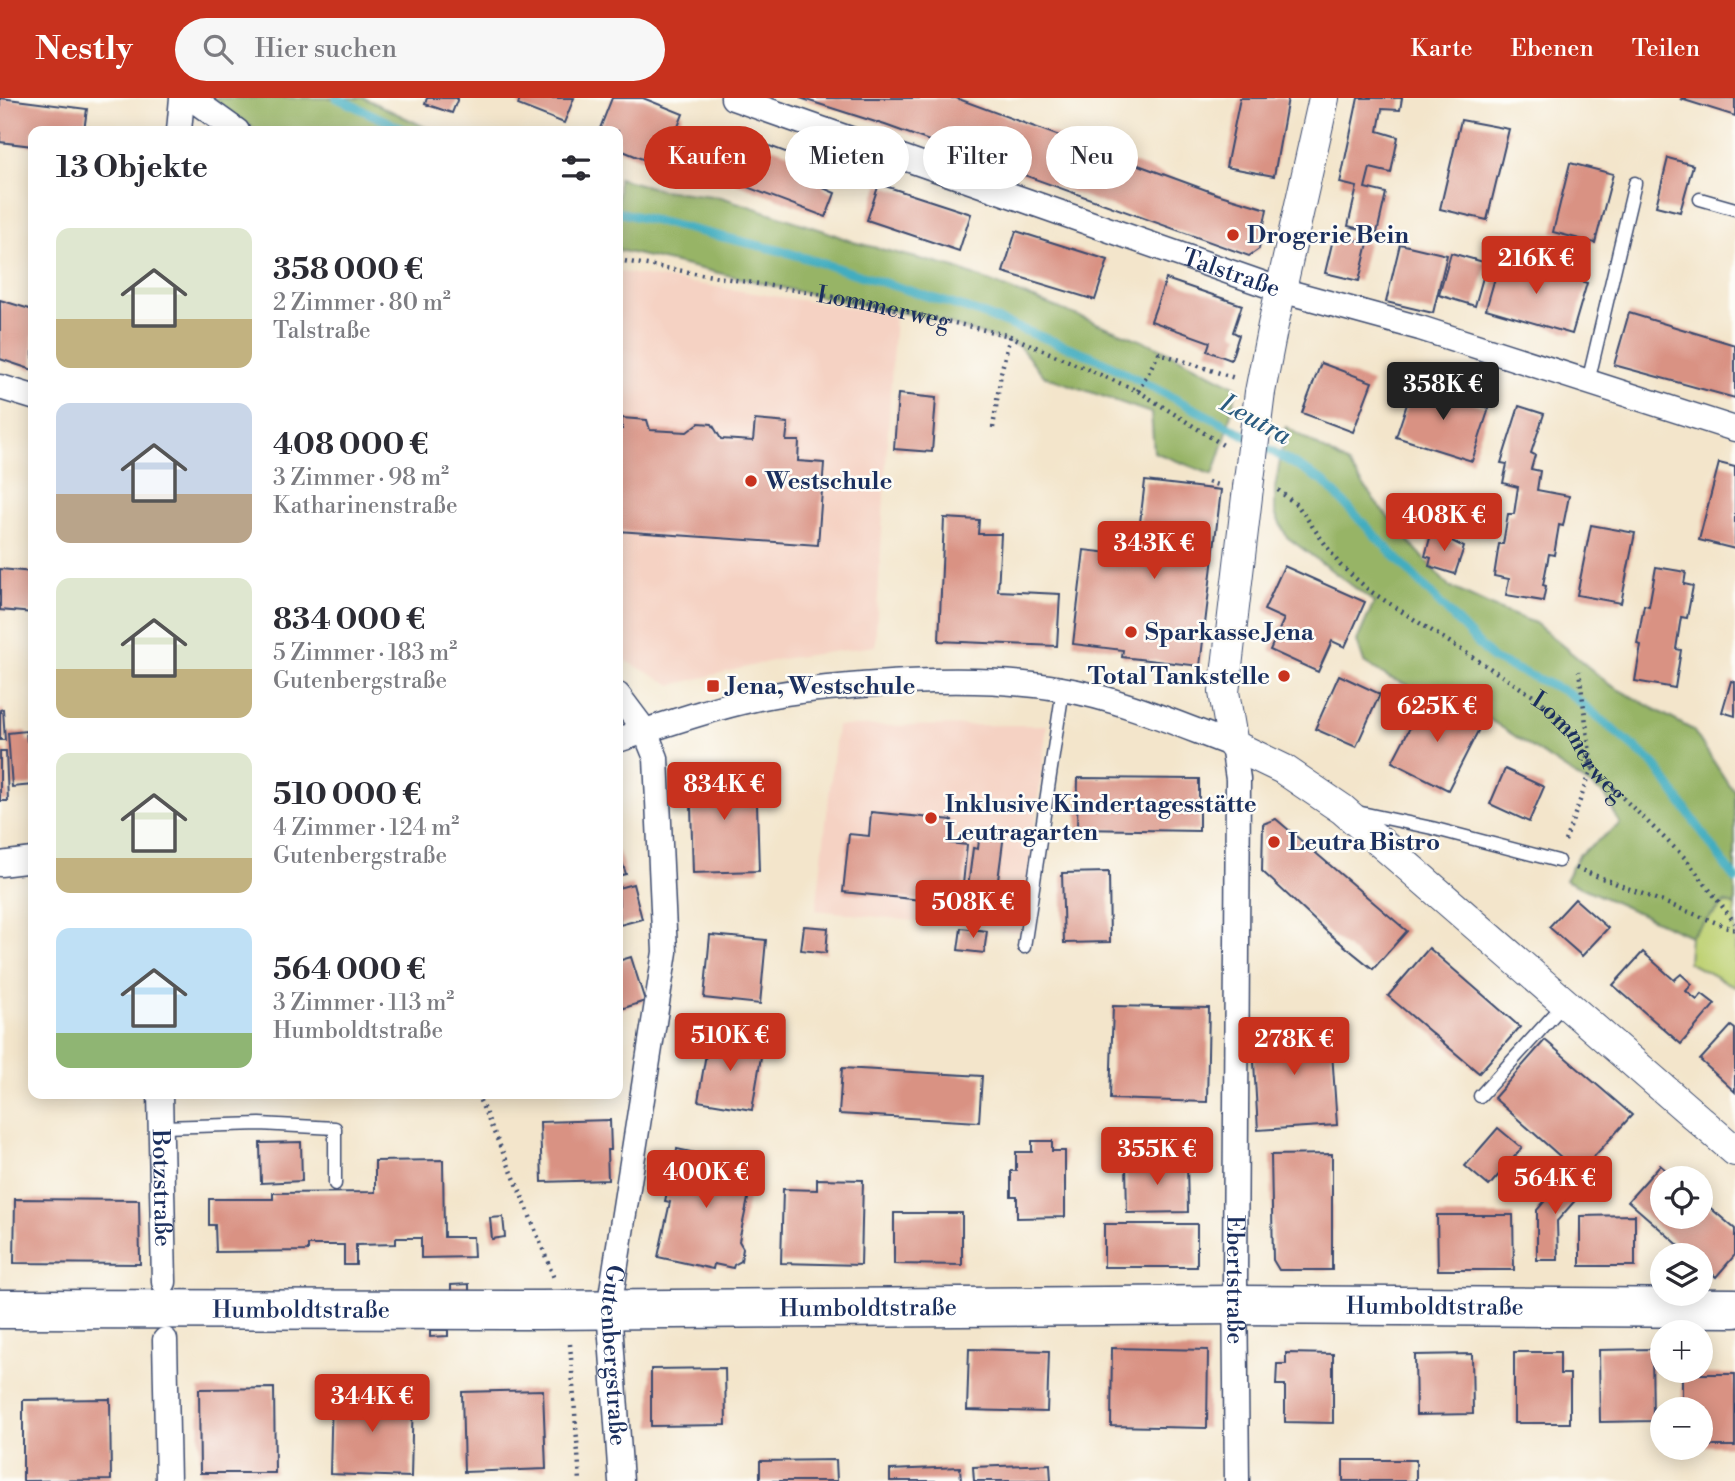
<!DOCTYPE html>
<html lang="de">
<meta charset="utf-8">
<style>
:root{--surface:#fff;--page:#f7f7f7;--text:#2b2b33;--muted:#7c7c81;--accent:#c8321e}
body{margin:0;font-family:"Libre Bodoni",serif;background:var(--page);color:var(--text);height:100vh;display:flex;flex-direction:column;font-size:26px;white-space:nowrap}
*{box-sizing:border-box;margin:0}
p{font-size:23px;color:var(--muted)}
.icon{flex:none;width:38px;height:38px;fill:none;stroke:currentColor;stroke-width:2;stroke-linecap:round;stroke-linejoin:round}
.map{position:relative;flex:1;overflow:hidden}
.side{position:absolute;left:28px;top:28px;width:595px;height:973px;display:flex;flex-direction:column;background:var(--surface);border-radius:14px;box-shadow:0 4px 18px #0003}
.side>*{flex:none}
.banner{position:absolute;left:644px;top:28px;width:665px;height:63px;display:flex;gap:14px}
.tools{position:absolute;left:1650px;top:1068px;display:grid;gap:14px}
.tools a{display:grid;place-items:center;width:63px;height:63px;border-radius:50%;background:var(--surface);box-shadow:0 4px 18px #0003;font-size:35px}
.price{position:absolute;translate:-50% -60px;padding:0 16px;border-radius:7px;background:var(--accent);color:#fff;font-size:23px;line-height:46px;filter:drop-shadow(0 2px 4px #0008)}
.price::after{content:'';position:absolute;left:50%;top:42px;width:21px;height:16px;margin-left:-10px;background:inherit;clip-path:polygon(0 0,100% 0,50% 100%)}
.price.selected{background:#222;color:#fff}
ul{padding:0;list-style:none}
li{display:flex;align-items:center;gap:21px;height:175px;padding:0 28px}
li span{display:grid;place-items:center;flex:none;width:196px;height:140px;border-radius:14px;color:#555}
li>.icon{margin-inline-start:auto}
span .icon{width:84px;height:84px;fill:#fffc;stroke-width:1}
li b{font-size:30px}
h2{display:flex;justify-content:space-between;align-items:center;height:84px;padding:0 28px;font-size:30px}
.chip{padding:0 24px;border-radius:32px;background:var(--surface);box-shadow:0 4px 18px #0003;font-size:24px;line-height:63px}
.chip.selected{background:var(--accent);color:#fff}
header{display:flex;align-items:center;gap:42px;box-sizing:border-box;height:98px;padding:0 35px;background:var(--accent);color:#fff}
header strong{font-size:33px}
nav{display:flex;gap:38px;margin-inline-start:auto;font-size:24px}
.search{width:490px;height:63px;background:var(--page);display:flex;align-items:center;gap:18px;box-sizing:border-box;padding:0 24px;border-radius:38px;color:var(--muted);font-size:26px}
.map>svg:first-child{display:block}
</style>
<header>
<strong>Nestly</strong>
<div class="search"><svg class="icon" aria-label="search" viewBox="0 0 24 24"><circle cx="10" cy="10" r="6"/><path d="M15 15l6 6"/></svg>Hier suchen</div>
<nav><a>Karte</a><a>Ebenen</a><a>Teilen</a></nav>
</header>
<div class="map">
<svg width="1735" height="1383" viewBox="0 0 1735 1383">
<rect width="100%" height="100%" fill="#fdfcf7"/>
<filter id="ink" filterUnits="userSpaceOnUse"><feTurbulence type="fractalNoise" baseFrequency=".0143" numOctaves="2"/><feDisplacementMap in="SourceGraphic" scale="14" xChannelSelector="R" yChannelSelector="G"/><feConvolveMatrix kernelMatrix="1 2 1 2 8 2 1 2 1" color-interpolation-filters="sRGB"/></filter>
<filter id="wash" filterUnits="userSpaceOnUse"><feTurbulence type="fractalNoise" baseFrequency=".00686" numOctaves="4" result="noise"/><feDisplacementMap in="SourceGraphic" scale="28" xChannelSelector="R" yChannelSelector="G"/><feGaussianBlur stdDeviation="1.57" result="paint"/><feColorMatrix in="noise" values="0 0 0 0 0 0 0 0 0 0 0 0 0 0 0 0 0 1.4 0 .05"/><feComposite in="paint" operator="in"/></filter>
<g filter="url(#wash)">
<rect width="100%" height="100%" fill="#f3e5cb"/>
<g fill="#f5d2c3">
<path d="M620 174 895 217 875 548 780 561 672 587 618 559V197Z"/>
<path d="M1047 627 1022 835 816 812 837 628Z"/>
</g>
<path fill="#bfd275" stroke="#6d806a" stroke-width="2" d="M1726 804 1735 808V889L1688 864 1690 838Z"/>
<g fill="#97b466" stroke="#597262" stroke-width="2">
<path d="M212 0H364L433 33H257Z"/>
<path d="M618 80 662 92 721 99 825 133 853 144 952 169 1158 249 1237 289 1225 341 1213 377 1154 354 1151 315 1044 278 1019 248 934 221 836 202 618 152Z"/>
<path d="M1286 329 1348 366 1380 410 1448 488 1495 510 1535 525 1610 587 1693 632 1729 687 1735 693V808L1725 804 1690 838 1565 782 1579 757 1620 726 1605 697 1481 616 1390 580 1364 564 1357 543 1374 504 1287 439 1275 416V390Z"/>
</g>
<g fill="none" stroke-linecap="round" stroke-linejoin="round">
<g stroke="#42adc0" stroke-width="9">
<path d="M337 0 407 33"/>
<path d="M618 114 786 154 974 213 1094 259 1243 336 1323 383 1493 561 1569 595 1654 666 1735 781"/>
</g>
</g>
<g id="blocks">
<g fill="#d99283">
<path d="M0 0 87 11 84 33H33V48L0 44Z"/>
<path d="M427 0H458L452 15 425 6Z"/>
<path d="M520 0H574L564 25 518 7Z"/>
<path d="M612 0H643L683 16 662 69 618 51V33H599Z"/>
<path d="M800 0H956L1217 96 1267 111 1259 151 1249 158 885 27Z"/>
<path d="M1240 0H1288L1274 78 1226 69Z"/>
<path d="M1358 0H1402L1400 12 1382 11 1378 33 1398 39 1391 75 1370 70 1365 90 1386 95 1377 135 1348 128 1357 89 1340 85Z"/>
<path d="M1682 0H1735V18L1681 1Z"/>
<path d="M1461 22 1509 31 1487 122 1440 111Z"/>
<path d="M748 40 831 71 823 90 835 95 826 119 731 83Z"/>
<path d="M1668 60 1693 67 1680 114 1656 108Z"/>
<path d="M1570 65 1613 76 1595 145 1553 134Z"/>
<path d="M879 86 971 116 959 153 867 122Z"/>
<path d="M1016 133 1108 162 1095 202 1003 174Z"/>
<path d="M1334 137 1368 145 1359 183 1325 175Z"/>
<path d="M1400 146 1447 157 1433 215 1386 204Z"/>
<path d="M1451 155 1487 165 1475 208 1439 197Z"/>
<path d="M1501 159 1587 185 1572 236 1486 211Z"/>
<path d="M1166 181 1242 207 1233 234 1239 237 1231 262 1207 253 1210 244 1151 223Z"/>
<path d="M0 202 33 212V272L0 261Z"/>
<path d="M1629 215 1735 247V300L1614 267Z"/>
<path d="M1321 265 1372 284 1353 334 1302 315Z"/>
<path d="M1414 285 1489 310 1472 363 1396 339Z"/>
<path d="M898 296 936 300 932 354 894 351Z"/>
<path d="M1519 308 1544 316 1531 355 1535 357 1531 371 1540 373 1537 392 1569 398 1563 428 1559 427 1554 457 1549 456 1543 487 1546 488 1543 503 1506 497 1509 481 1494 478 1499 446H1503L1508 416H1514L1518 389 1503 385 1507 366 1501 365Z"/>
<path d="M622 320 647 322 650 332 687 334 699 325 712 326 721 341 753 343 755 322 788 325 786 343H799L798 363 824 365 818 447 618 433V331H622Z"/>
<path d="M1719 365 1735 369V451L1699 442Z"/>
<path d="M1145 383 1221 392 1200 568 1122 559 1123 552 1073 546 1084 452 1136 458Z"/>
<path d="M944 420 979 422 978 436H1001L998 493 1060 496 1057 548 939 543Z"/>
<path d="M1591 427 1635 435 1621 505 1577 497Z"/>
<path d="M1432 433 1464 449 1455 476 1429 468 1431 460 1425 458Z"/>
<path d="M1284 468 1365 504 1345 549 1332 543 1318 574 1270 552 1284 521 1264 512Z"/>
<path d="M1656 469 1686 474 1684 486 1693 488 1687 520 1681 519 1676 551 1681 552 1675 590 1635 583 1641 547 1637 546 1644 507 1649 508Z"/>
<path d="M0 471 33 474V515L0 512Z"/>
<path d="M1339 577 1380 596 1356 649 1315 631Z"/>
<path d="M1731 583 1735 584V618L1722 614Z"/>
<path d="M1426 599 1481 627 1448 692 1392 664Z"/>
<path d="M3 611 5 642H0V612Z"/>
<path d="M26 633 27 643 33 642V687L12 689 8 635Z"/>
<path d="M0 653H6L8 703H0Z"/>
<path d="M1505 671 1544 689 1529 724 1490 706Z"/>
<path d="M756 673 759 773 693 775 690 674Z"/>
<path d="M1078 680 1199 681V733L1077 731Z"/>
<path d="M871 714 952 722 949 745 967 747 961 806 843 794 849 736 869 738Z"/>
<path d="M1276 721 1407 833 1373 871 1326 833 1262 773 1263 726Z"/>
<path d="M980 733 1004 736 997 790H992L989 817 972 815 973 806 966 805 973 750 978 751Z"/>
<path d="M618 752 626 776 618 778Z"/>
<path d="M1109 774 1110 844 1064 845 1062 775Z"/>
<path d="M633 786 642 821 620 827 618 790Z"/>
<path d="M1575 801 1608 830 1582 858 1549 829Z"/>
<path d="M804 828 828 830 826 855 801 852Z"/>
<path d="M961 830 987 833 984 855 958 852Z"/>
<path d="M710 837 766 842 760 906 704 900Z"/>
<path d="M1429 850 1520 929 1479 975 1388 898Z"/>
<path d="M1643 854 1674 882 1681 876 1692 886 1686 893 1697 902 1702 896 1715 906 1681 946 1613 887Z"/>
<path d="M631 859 645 903 618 912V863Z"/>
<path d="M1113 908 1209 910 1207 1004 1110 1001Z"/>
<path d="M1330 925 1337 1027 1258 1032 1252 930Z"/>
<path d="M1731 928 1735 931V994L1700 962Z"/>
<path d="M709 938 763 947 752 1012 698 1003Z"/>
<path d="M1545 942 1632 1017 1579 1075 1494 1000Z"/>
<path d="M842 970 982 978 979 1024 839 1016Z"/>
<path d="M610 1022 611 1052H607L608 1082 542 1084 540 1024Z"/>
<path d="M1498 1030 1522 1050 1489 1088 1465 1068Z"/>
<path d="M1032 1043H1052V1053H1065V1119L1017 1120V1098H1011V1073H1016V1054H1032Z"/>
<path d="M301 1044 302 1083 261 1085 260 1045Z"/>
<path d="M677 1051 755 1068 739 1143 743 1150 741 1163 734 1167 733 1170 714 1166 713 1171 658 1159 670 1104 665 1103Z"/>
<path d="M1332 1056V1172H1279L1273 1162 1271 1057Z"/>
<path d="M443 1062 444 1139H473L474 1159 421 1160V1140H396V1146L356 1147V1167H344V1147H308V1153L216 1154 215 1127H209V1101H273V1095L375 1094V1063Z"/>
<path d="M1187 1064 1188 1114 1127 1115 1126 1065Z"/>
<path d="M1660 1067 1675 1080H1662V1118H1701V1102L1735 1131V1157L1716 1179 1701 1166V1157H1690L1628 1103Z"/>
<path d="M1569 1075 1586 1090 1557 1123 1558 1162H1537V1112Z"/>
<path d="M817 1081 863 1082 861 1167 781 1165 783 1091 817 1092Z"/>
<path d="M15 1101 139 1102 140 1166 14 1165Z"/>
<path d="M894 1115H962V1167L894 1166Z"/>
<path d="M1437 1117H1513L1514 1172H1438Z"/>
<path d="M1635 1117V1168H1580V1118Z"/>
<path d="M503 1119 505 1139 492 1141 490 1120Z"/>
<rect x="1104" y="1126" width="93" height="43"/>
<path d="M469 1186V1193H451V1187Z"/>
<path d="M430 1232H448V1238L430 1239Z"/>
<path d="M1112 1250 1208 1252 1207 1330 1111 1328Z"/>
<path d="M969 1251 1049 1253 1047 1314 967 1312Z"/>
<path d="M1652 1251 1653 1323 1600 1324 1599 1252Z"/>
<path d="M1514 1254H1560V1276H1570V1325H1514Z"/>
<path d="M1286 1255 1333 1256V1325L1285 1324V1287H1276L1277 1266H1286Z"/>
<path d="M1472 1256 1473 1316 1416 1317 1415 1257Z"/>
<path d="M725 1270 726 1327 651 1328V1271Z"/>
<path d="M1682 1276H1735V1348H1701V1311H1682Z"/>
<path d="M274 1290 275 1375H200L199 1291Z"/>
<path d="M543 1292 546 1371 464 1374 462 1294Z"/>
<path d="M332 1293 413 1295 411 1379 330 1376Z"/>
<path d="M110 1301 111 1382 23 1383V1302Z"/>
<path d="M836 1362 837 1383H760V1363Z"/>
<rect x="1343" y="1362" width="73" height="21"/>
<path d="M1050 1366 1051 1383H974L973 1369Z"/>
<path d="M960 1369 961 1383H890V1372Z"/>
</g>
</g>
</g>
<g filter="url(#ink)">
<use href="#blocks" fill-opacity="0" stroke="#3b4a6e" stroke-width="2"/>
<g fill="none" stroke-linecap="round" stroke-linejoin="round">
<g stroke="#3b4a6e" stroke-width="15">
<g id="service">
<path d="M1700 101 1735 111"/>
<path d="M1588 284 1635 85"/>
<path d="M1357 714 1432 730 1558 763"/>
<path d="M1024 849 1063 591"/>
<path d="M1480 998 1564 906"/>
<path d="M163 1029 260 1026 335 1030V1086"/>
</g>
</g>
<g stroke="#3b4a6e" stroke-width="27">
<g id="minor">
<path d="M191 0 237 33"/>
<path id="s3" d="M733 0 1281 192 1420 230 1735 331"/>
<path d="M179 33 182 0"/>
<path d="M0 289 33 299"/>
<path id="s4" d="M618 597 645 633 656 660 665 854 609 1211 621 1383"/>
<path id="s5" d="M618 642C661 628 705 612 750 602 783 594 816 591 850 588 920 582 992 579 1062 591 1121 601 1177 626 1233 647L1238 681 1235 1181 1237 1383"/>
<path d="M0 766 33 762"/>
<path id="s6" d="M160 996 164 1184"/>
<path d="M165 1242 168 1383"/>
</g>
</g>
<g stroke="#3b4a6e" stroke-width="32">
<g id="tertiary">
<path d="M1260 294 1273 227 1324 0"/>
<path d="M1248 390 1224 594 1233 647 1283 671 1342 711 1735 1053"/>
</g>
</g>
<g stroke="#3b4a6e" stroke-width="41">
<g id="primary">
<path id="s7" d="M0 1211 540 1212 1236 1207 1735 1210"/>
</g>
</g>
<g stroke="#3b4a6e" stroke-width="4.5" stroke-dasharray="2 5" stroke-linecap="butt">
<path id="s1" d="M618 162 865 204 1010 238 1138 293 1223 347"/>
<path d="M1138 293 1159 255 1235 280"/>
<path d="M993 330 1001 275 1010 238"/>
<path d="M1208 384 1221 388"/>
<path id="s2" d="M1278 392 1298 408 1340 467 1370 493 1541 603 1576 638 1592 670 1686 761 1735 825"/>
<path d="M1565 743 1592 670 1579 573"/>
<path d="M1576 770 1735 832"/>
<path d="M477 996 520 1093 554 1180"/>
<path d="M570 1246 580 1383"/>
</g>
<use href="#service" stroke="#fff" stroke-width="12"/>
<use href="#minor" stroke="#fff" stroke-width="24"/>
<use href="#tertiary" stroke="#fff" stroke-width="30"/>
<use href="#primary" stroke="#fff" stroke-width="38"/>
<g stroke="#3b4a6e" stroke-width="32" stroke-linecap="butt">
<path id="tertiary-bridge" d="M1248 390 1260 294"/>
</g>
<use href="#tertiary-bridge" stroke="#fff" stroke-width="30"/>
</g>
</g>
<g fill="#c8321e" stroke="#fdfcf7" stroke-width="2.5">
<circle cx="1233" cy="137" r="7"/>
<circle cx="751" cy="383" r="7"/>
<circle cx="1131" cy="534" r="7"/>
<circle cx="1284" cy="578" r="7"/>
<rect x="706" y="581" width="14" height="14" rx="3.5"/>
<circle cx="931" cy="720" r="7"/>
<circle cx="1274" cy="744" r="7"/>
</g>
<g text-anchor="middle" stroke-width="5" stroke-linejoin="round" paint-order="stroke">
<g font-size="24" font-weight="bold" fill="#1b2f5e" stroke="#fdfcf7" text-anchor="start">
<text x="1247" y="145">Drogerie Bein</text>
<text x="765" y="391">Westschule</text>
<text x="1145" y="542">Sparkasse Jena</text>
<text x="1270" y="586" text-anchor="end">Total Tankstelle</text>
<text x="727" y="596">Jena, Westschule</text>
<text x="945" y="714">Inklusive Kindertagesstätte<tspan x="945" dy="28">Leutragarten</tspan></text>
<text x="1288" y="752">Leutra Bistro</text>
</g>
<g font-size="24" fill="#1b2f5e" stroke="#fdfcf7">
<text dy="8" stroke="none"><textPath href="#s3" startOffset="528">Talstraße</textPath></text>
<text dy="8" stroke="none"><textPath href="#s1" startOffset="270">Lommerweg</textPath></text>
<text dy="8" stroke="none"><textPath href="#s2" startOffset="401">Lommerweg</textPath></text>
<text dy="8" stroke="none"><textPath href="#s6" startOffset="94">Botzstraße</textPath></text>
<text dy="8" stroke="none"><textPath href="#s5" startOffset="1167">Ebertstraße</textPath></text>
<text dy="8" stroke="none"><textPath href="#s7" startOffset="1435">Humboldtstraße</textPath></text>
<text dy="8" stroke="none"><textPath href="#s7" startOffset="868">Humboldtstraße</textPath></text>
<text dy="8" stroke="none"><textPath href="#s7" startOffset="301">Humboldtstraße</textPath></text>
<text dy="8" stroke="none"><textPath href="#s4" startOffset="676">Gutenbergstraße</textPath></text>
</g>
<g font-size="26" font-style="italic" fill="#295b80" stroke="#fdfcf7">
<text transform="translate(1256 321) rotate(29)" y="9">Leutra</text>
</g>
</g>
</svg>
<div class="tools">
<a><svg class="icon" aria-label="locate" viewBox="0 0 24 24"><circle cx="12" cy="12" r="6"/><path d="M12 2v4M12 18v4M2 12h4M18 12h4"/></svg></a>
<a><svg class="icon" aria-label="layers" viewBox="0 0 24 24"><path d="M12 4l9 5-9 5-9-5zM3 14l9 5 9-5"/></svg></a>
<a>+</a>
<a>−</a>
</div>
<b class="price" style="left:1536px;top:198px">216K €</b>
<b class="price selected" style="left:1443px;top:324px">358K €</b>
<b class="price" style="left:1444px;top:455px">408K €</b>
<b class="price" style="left:1154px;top:483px">343K €</b>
<b class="price" style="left:1437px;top:646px">625K €</b>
<b class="price" style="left:724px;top:724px">834K €</b>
<b class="price" style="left:973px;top:842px">508K €</b>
<b class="price" style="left:730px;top:975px">510K €</b>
<b class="price" style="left:1294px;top:979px">278K €</b>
<b class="price" style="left:1157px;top:1089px">355K €</b>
<b class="price" style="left:706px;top:1112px">400K €</b>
<b class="price" style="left:1555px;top:1118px">564K €</b>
<b class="price" style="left:372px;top:1336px">344K €</b>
<div class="banner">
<a class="chip selected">Kaufen</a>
<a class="chip">Mieten</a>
<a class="chip">Filter</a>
<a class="chip">Neu</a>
</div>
<section class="side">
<h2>13 Objekte<svg class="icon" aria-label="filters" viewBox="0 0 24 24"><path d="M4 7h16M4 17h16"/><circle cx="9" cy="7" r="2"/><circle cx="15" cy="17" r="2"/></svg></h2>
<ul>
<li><span style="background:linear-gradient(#dfe7d0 65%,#c2b280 0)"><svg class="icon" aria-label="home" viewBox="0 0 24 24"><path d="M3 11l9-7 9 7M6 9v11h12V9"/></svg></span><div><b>358 000 €</b><p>2 Zimmer · 80 m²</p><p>Talstraße</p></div></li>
<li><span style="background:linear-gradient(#c9d6e8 65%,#b9a48a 0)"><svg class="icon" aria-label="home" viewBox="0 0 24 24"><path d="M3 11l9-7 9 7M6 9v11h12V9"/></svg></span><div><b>408 000 €</b><p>3 Zimmer · 98 m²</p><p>Katharinenstraße</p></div></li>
<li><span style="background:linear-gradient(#dfe7d0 65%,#c2b280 0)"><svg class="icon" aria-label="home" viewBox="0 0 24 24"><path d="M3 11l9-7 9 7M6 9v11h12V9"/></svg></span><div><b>834 000 €</b><p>5 Zimmer · 183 m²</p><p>Gutenbergstraße</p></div></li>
<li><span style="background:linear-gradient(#dfe7d0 75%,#c2b280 0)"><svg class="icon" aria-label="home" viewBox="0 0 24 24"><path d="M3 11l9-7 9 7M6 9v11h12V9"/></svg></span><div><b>510 000 €</b><p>4 Zimmer · 124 m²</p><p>Gutenbergstraße</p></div></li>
<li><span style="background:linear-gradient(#bfe0f5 75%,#8fb573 0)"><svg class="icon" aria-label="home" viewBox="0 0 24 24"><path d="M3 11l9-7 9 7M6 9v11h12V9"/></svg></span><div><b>564 000 €</b><p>3 Zimmer · 113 m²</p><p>Humboldtstraße</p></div></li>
</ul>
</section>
</div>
